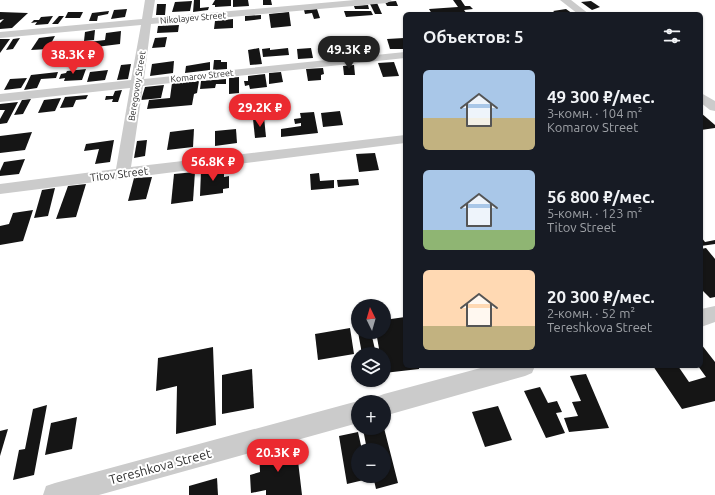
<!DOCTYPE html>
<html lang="ru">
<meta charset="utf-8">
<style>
:root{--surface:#171b24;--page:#20242c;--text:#f1f3f6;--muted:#9ea1a6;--accent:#eb2a30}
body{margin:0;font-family:Ubuntu,sans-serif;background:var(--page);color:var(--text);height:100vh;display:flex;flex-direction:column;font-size:15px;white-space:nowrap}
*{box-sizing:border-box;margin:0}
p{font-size:13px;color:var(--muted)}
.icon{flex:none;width:22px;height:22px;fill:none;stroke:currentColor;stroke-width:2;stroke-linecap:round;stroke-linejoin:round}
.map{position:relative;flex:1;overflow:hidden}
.side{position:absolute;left:403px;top:12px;width:300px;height:356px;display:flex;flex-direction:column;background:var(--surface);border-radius:6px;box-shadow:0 1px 3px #0004}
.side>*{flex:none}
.needle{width:26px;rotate:355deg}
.fabs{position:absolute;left:351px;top:299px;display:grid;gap:8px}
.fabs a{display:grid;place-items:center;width:40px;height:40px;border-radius:50%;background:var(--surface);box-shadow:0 1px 3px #0004;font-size:20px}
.price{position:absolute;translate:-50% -34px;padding:0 9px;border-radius:14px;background:var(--accent);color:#fff;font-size:13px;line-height:26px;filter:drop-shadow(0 1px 2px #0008)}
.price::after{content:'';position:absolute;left:50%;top:24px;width:12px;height:9px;margin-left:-6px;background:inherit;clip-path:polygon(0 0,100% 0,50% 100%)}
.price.on{background:#222;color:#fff}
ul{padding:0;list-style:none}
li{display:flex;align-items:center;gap:12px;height:100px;padding:0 20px}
li span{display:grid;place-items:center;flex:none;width:112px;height:80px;border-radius:6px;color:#555}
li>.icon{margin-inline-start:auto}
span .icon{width:48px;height:48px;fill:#fffc;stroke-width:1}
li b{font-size:17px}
h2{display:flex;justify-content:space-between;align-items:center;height:48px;padding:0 20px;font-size:17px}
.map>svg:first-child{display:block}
</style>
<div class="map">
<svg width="715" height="495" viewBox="0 0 715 495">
<rect width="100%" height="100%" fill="#fff"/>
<g fill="#151515">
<path d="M194 0H200V8L209 7 208 10 193 12Z"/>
<path d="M215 0H231V6L215 7V5H212Z"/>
<path d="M233 0H248L249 6 233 7Z"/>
<path d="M263 0H271L272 5H263Z"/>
<path d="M453 0H461L465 6H470L473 9 464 10 467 14H432L429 9 458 7Z"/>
<path d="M192 1 190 11 172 12 175 2Z"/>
<path d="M396 1 398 6H387L385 2Z"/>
<path d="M591 1 600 7 592 10 581 2Z"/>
<path d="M377 3 382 14H375L370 4Z"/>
<path d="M157 4H166L165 15H156Z"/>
<path d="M368 5 369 9H355L354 6Z"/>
<path d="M127 9 125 17 111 19 114 10Z"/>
<path d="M317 9 320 18 314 19 312 13 305 14 304 10Z"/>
<path d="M566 9 573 14H557L553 11Z"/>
<path d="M109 11 108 14 98 16 97 21H89L92 13Z"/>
<path d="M344 11H371L373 15 346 17Z"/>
<path d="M0 12 28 13 12 28 0 29V23L4 19 0 20Z"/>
<path d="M68 12H83L80 18H65Z"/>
<path d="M289 12 291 26 271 28 269 14Z"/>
<path d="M261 15V19L245 21V16Z"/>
<path d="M53 16 48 24 35 25 37 22 31 23 34 20H39L41 17Z"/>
<path d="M59 16H64L58 24H52Z"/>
<path d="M233 19V28L214 29 215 21Z"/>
<path d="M179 25 178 32 157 33 158 26Z"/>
<path d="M95 30 94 40 84 41 85 32Z"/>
<path d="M121 31 120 44 88 48 89 42 105 40 106 33Z"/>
<path d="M55 36 48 49 31 50 39 38Z"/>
<path d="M167 37 165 47 152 48 155 38Z"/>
<path d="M20 38 13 49 6 50 13 39Z"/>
<path d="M374 38 378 50 363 51 360 39Z"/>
<path d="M404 38 405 49H390L387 39Z"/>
<path d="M0 39H10L0 53Z"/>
<path d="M349 43 352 54 340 55 337 44Z"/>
<path d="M259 48 262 64 250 65 248 50Z"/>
<path d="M270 48V50L288 48 289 55 263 57 262 49Z"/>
<path d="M311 48 313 58 298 59 297 49Z"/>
<path d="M325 50H335L336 56 326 57Z"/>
<path d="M214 60H221V62H227V69L213 70Z"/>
<path d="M174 61 173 73 150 76 152 64Z"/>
<path d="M210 62V70L185 73 186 66Z"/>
<path d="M394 62 399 76 383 77 378 63Z"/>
<path d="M131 64 128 79 117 80 121 65Z"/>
<path d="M354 65 355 75H344L343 66Z"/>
<path d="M323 68 324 74 321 75V80L308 81 306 69Z"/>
<path d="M86 69 82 80 64 81 65 78 59 79 61 74 66 73 67 71Z"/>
<path d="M108 70 105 80 87 82 90 72Z"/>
<path d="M58 72 56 78 41 79 37 88 24 90 31 75Z"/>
<path d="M281 72 283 82 269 84V73Z"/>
<path d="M265 74 267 87 250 89 249 85 245 86 244 81H248V76Z"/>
<path d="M239 77V93L229 94V78Z"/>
<path d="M27 78 21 88 4 90 10 79Z"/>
<path d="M226 79V84H216L215 88 200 89 201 81Z"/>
<path d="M199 81 197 93 194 94 192 105 147 109 149 100 170 98 172 83Z"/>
<path d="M164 85 161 98 141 100 145 87Z"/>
<path d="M122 90 118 102H112L113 99 105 100 106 96H113L115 91Z"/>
<path d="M88 95 86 99 76 100 73 107 60 108 65 97Z"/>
<path d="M61 98 55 111 38 113 44 100Z"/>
<path d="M31 99 23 114 14 115 22 100Z"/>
<path d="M18 102 7 123 0 124V119L5 110H0V104Z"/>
<path d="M340 111 343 125 323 127 321 113Z"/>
<path d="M314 112 318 133 281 137V129L301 126V123L295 124 294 119 301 118 300 113Z"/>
<path d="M701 113 715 125V128L701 130Z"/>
<path d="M264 117 266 137 255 138 253 119Z"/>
<path d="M194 129 193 147 167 150 170 132Z"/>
<path d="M236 129 237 143 215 146V131Z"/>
<path d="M32 132 25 150 0 153V136Z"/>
<path d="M114 140 110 162 95 164 99 149 84 151 86 144Z"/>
<path d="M147 140 145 156 134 158 137 141Z"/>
<path d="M375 153 379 170 359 172 356 154Z"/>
<path d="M25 159 19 174 0 176V171L4 162Z"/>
<path d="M224 167V177L229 176V188L223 189V193L200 196 201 170Z"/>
<path d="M195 172 193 201 171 204 174 174Z"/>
<path d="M319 173 320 181 334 180V188L311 190 310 174Z"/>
<path d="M152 177 146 199 128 201 134 178Z"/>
<path d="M358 179 359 185 338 187 337 180Z"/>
<path d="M86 184 76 217 56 219 68 186Z"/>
<path d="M55 188 48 216 34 218 42 190Z"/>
<path d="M33 210 23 241 0 245V226L9 224 13 213Z"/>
<path d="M701 237 705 242 715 240V244L701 246Z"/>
<path d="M706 248 715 259V297L710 298 701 289V249Z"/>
<path d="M405 317V366H419V369L384 373V354H380L376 332H384V320Z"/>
<path d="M350 328 354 354 318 360 315 334Z"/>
<path d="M358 332H371L376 354H362Z"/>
<path d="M701 344 715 362V401L682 409 653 366H678L689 382 706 377 698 366H701Z"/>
<path d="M213 347 216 425 176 434 177 386 156 391 158 358Z"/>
<path d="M252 369 254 408 222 414V375Z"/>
<path d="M586 374 609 428 569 432 564 418 578 416 572 402 581 401 570 376Z"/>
<path d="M367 380H381L382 382 368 384Z"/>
<path d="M540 387 548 403 557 401 562 412 556 413 565 433 546 438 524 391Z"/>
<path d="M47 405 34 475 13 480 19 450 25 449 33 409Z"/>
<path d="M498 406 512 440 485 447 472 412Z"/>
<path d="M77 417 72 449 45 455 51 423Z"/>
<path d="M369 428H384L398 483 376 489 373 476H384V450H367L363 429Z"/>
<path d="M8 429 0 456V431Z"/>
<path d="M358 432 362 450H358V476H367L368 479 347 484 339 436Z"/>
<path d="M296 444 302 495H266V490L251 493 250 475 260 472 259 452Z"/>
<path d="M217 478 218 495H189V486Z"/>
</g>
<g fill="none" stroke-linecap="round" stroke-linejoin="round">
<g fill="#cbcbcb" fill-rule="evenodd">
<path d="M145 0H155L152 18 355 0H392L387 3 151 24 144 79 405 52V58L143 86 131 167 405 135V143L0 194V184L116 169 130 88 0 102V94L131 80 141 25 0 38V32L142 19Z"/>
<path d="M560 0H571L589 14H578Z"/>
<path d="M701 93 715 101V111L710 110 701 103Z"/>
<path d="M715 306V322L701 327V309Z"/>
<path d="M488 366H535L532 373 525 376 384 416V402H374L376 397 384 394Z"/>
<path d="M358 401 360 402H358V423L99 495H43L46 486 55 483Z"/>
</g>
</g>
<g text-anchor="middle" stroke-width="4" stroke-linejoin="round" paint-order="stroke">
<g font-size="9" fill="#2e2e2e" stroke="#fff">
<text transform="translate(193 18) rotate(-5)" y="3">Nikolayev Street</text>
<text transform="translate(202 76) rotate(-6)" y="3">Komarov Street</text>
<text transform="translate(137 86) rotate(-81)" y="3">Beregovoy Street</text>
</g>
<g font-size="11" fill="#2e2e2e" stroke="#fff">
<text transform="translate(119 174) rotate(-7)" y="4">Titov Street</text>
</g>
<g font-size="13" fill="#2e2e2e" stroke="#fff">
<text transform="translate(160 466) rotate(-15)" y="5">Tereshkova Street</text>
</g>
</g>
</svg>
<div class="fabs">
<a><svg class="needle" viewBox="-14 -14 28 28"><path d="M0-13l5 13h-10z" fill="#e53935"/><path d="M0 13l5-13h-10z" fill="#9ea1a6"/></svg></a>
<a><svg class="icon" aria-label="layers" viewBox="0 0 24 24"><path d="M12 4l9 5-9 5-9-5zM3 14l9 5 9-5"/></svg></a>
<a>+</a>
<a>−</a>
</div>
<b class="price on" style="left:349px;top:70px">49.3K ₽</b>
<b class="price" style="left:73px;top:75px">38.3K ₽</b>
<b class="price" style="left:260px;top:128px">29.2K ₽</b>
<b class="price" style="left:213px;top:182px">56.8K ₽</b>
<b class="price" style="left:278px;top:473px">20.3K ₽</b>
<section class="side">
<h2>Объектов: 5<svg class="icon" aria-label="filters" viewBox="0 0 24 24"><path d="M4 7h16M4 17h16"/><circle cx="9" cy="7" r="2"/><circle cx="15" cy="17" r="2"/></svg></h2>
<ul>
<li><span style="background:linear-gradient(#a9c7e8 60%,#c2b280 0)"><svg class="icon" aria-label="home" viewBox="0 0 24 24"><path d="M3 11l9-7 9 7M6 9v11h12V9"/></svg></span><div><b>49 300 ₽/мес.</b><p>3-комн. · 104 m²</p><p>Komarov Street</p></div></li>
<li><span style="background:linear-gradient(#a9c7e8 75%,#8fb573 0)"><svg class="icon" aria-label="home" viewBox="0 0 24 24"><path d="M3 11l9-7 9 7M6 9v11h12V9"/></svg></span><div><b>56 800 ₽/мес.</b><p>5-комн. · 123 m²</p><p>Titov Street</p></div></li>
<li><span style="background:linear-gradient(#ffd9b3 70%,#c2b280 0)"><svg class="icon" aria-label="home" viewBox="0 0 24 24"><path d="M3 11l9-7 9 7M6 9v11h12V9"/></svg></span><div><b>20 300 ₽/мес.</b><p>2-комн. · 52 m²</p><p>Tereshkova Street</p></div></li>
</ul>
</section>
</div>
